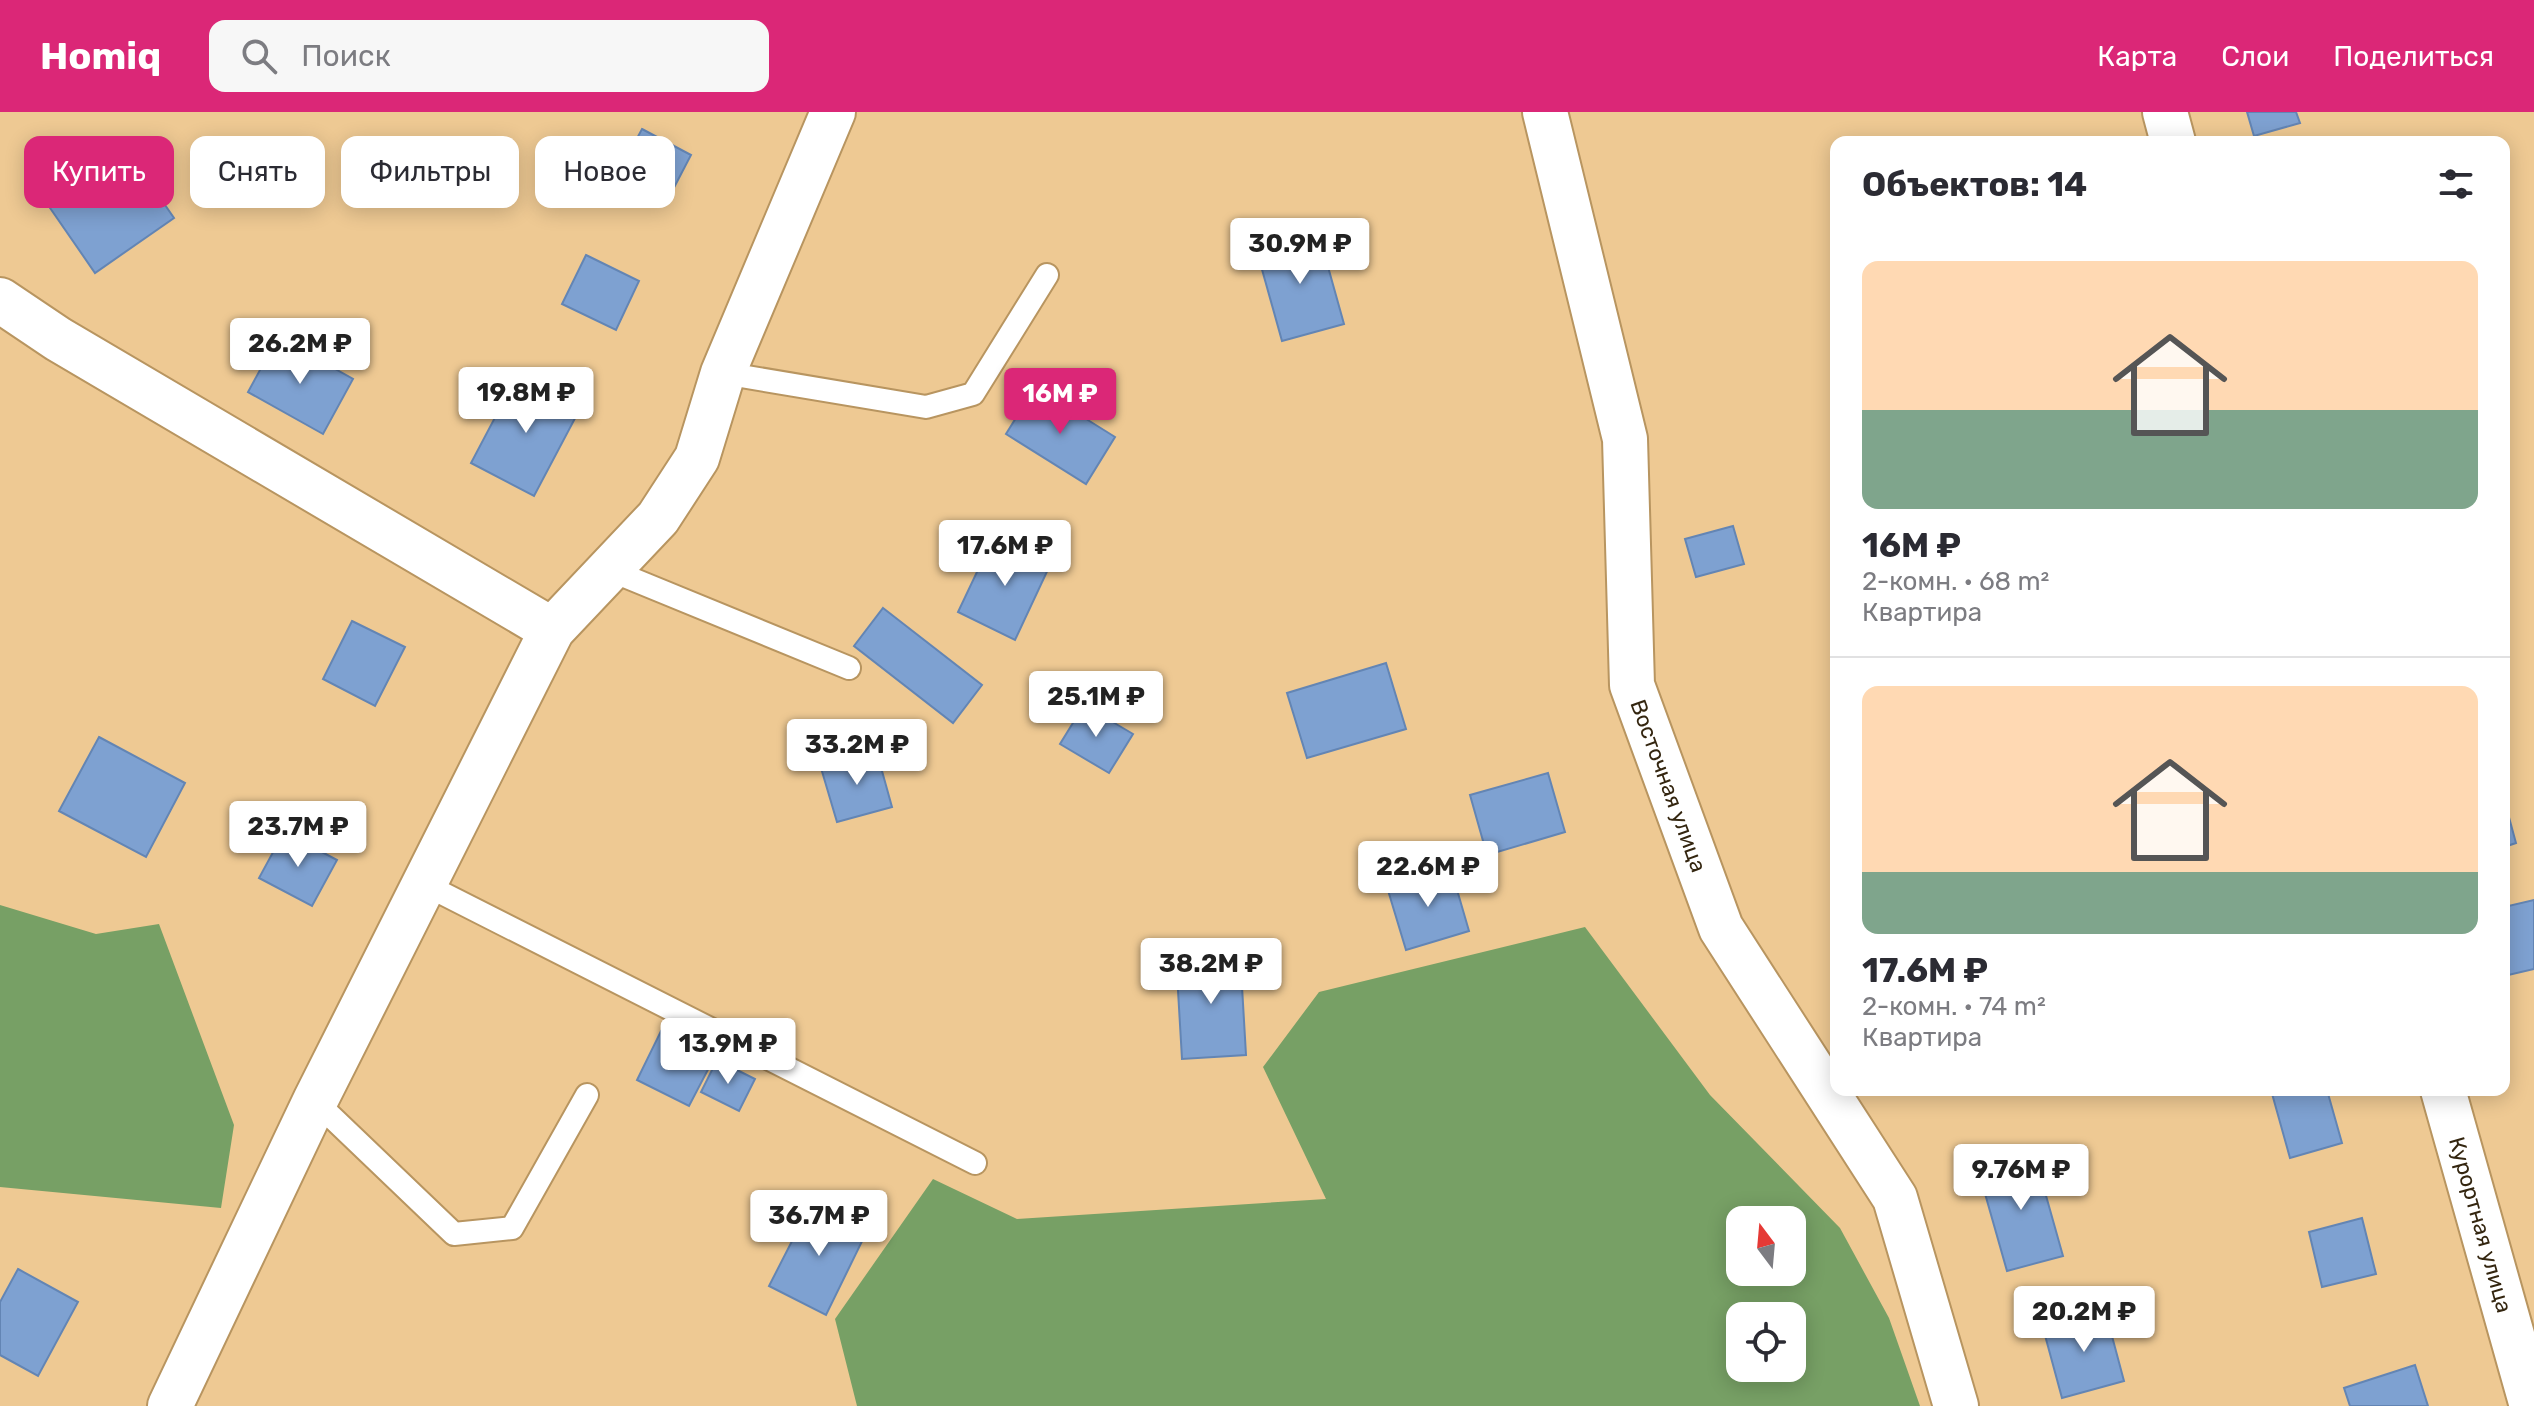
<!DOCTYPE html>
<html lang="ru">
<meta charset="utf-8">
<style>
:root{--surface:#fff;--page:#f7f7f7;--text:#2b2b33;--muted:#7c7c81;--line:#e1e1e2;--accent:#db2777}
body{margin:0;font-family:Rubik,sans-serif;background:var(--page);color:var(--text);height:100vh;display:flex;flex-direction:column;font-size:30px;white-space:nowrap}
*{box-sizing:border-box;margin:0}
p{font-size:26px;color:var(--muted)}
.icon{flex:none;width:44px;height:44px;fill:none;stroke:currentColor;stroke-width:2;stroke-linecap:round;stroke-linejoin:round}
.map{position:relative;flex:1;overflow:hidden}
.side{position:absolute;left:1830px;top:24px;width:680px;height:960px;display:flex;flex-direction:column;background:var(--surface);border-radius:16px;box-shadow:0 4px 20px #0003}
.side>*{flex:none}
.guide{position:absolute;left:24px;top:24px;width:760px;height:72px;display:flex;gap:16px}
.needle{width:52px;rotate:344deg}
.buttons{position:absolute;left:1726px;top:1094px;display:grid;gap:16px}
.buttons a{display:grid;place-items:center;width:80px;height:80px;border-radius:16px;background:var(--surface);box-shadow:0 4px 20px #0003;font-size:40px}
.price{position:absolute;translate:-50% -68px;padding:0 18px;border-radius:8px;background:#fff;color:#222;font-size:26px;line-height:52px;filter:drop-shadow(0 2px 4px #0008)}
.price::after{content:'';position:absolute;left:50%;top:48px;width:24px;height:18px;margin-left:-12px;background:inherit;clip-path:polygon(0 0,100% 0,50% 100%)}
.price.selected{background:var(--accent);color:#fff}
ul{padding:0;list-style:none}
li{display:grid;align-content:center;gap:16px;height:424px;padding:0 32px}
li+li{border-top:2px solid var(--line)}
li span{display:grid;place-items:center;height:248px;border-radius:16px;color:#555}
li>.icon{margin-inline-start:auto}
span .icon{width:144px;height:144px;fill:#fffc;stroke-width:1}
li b{font-size:34px}
h2{display:flex;justify-content:space-between;align-items:center;height:96px;padding:0 32px;font-size:34px}
.tag{padding:0 28px;border-radius:16px;background:var(--surface);box-shadow:0 4px 20px #0003;font-size:28px;line-height:72px}
.tag.selected{background:var(--accent);color:#fff}
header{display:flex;align-items:center;gap:48px;box-sizing:border-box;height:112px;padding:0 40px;background:var(--accent);color:#fff}
header strong{font-size:38px}
nav{display:flex;gap:44px;margin-inline-start:auto;font-size:28px}
.search{width:560px;height:72px;background:var(--page);display:flex;align-items:center;gap:20px;box-sizing:border-box;padding:0 28px;border-radius:16px;color:var(--muted);font-size:30px}
.map>svg:first-child{display:block}
</style>
<header>
<strong>Homiq</strong>
<div class="search"><svg class="icon" aria-label="search" viewBox="0 0 24 24"><circle cx="10" cy="10" r="6"/><path d="M15 15l6 6"/></svg>Поиск</div>
<nav><a>Карта</a><a>Слои</a><a>Поделиться</a></nav>
</header>
<div class="map">
<svg width="2534" height="1294" viewBox="0 0 2534 1294">
<rect width="100%" height="100%" fill="#eec993"/>
<g fill="#77a065" fill-rule="evenodd">
<path d="M0 793 96 822 159 812 234 1013 221 1096 0 1075Z"/>
<path d="M1585 815 1710 983 1840 1116 1889 1206 1920 1294H857L835 1207 933 1067 1017 1107 1326 1087 1263 955 1319 880ZM1740 1108H1792V1160H1740ZM1740 1204H1792V1256H1740Z"/>
</g>
<g fill="#7ea1d1" stroke="#6385b4" stroke-width="2">
<path d="M2247 0H2296L2300 11 2254 24Z"/>
<path d="M642 17 691 43 665 93 615 67Z"/>
<path d="M127 38 174 106 95 161 48 93Z"/>
<path d="M1318 119 1344 212 1282 229 1256 136Z"/>
<path d="M586 143 639 169 616 218 562 192Z"/>
<path d="M278 225 353 267 323 322 248 280Z"/>
<path d="M518 262 581 295 534 384 471 351Z"/>
<path d="M1035 275 1115 325 1086 372 1006 322Z"/>
<path d="M1733 414 1744 452 1696 465 1685 427Z"/>
<path d="M994 424 1051 451 1015 528 958 500Z"/>
<path d="M883 496 982 573 953 611 854 534Z"/>
<path d="M352 509 405 535 375 594 323 567Z"/>
<path d="M1386 551 1406 617 1307 646 1287 581Z"/>
<path d="M1084 593 1133 622 1109 661 1060 632Z"/>
<path d="M99 625 185 671 146 745 59 699Z"/>
<path d="M877 641 892 695 837 710 821 656Z"/>
<path d="M1548 661 1565 720 1487 743 1470 683Z"/>
<path d="M2504 687 2516 731 2504 735Z"/>
<path d="M284 720 337 748 312 794 259 766Z"/>
<path d="M1451 757 1469 819 1406 838 1387 775Z"/>
<path d="M2534 788V857L2504 864V795Z"/>
<path d="M1240 840 1246 943 1182 947 1176 844Z"/>
<path d="M661 919 714 946 689 994 637 968Z"/>
<path d="M717 948 755 967 739 999 701 980Z"/>
<path d="M2271 978H2327L2342 1031 2290 1046Z"/>
<path d="M2034 1041 2063 1144 2007 1159 1978 1057Z"/>
<path d="M812 1090 868 1117 826 1203 769 1174Z"/>
<path d="M2362 1106 2376 1162 2322 1175 2309 1120Z"/>
<path d="M18 1157 78 1190 38 1264 0 1243V1190Z"/>
<path d="M2105 1198 2124 1269 2062 1286 2043 1216Z"/>
<path d="M2415 1253 2428 1294H2350L2344 1276Z"/>
</g>
<g fill="none" stroke-linecap="round" stroke-linejoin="round">
<g stroke="#b89560" stroke-width="26">
<g id="service">
<path d="M723 261 926 295 973 282 1047 163"/>
<path d="M610 458 849 556"/>
<path d="M424 772 975 1051"/>
<path d="M315 989 454 1122 512 1116 587 983"/>
</g>
</g>
<g stroke="#b89560" stroke-width="48">
<g id="minor">
<path id="s1" d="M1545 0 1625 327 1632 573 1721 816 1895 1086 1956 1294"/>
<path d="M2165 0 2173 30"/>
<path d="M0 188 58 227 552 518"/>
<path id="s2" d="M2443 978 2532 1294"/>
<path d="M170 1294 315 989 552 518 658 406 697 346 723 261 833 0"/>
</g>
</g>
<use href="#service" stroke="#fff" stroke-width="22"/>
<use href="#minor" stroke="#fff" stroke-width="44"/>
</g>
<g text-anchor="middle" stroke-width="6" stroke-linejoin="round" paint-order="stroke">
<g font-size="22" fill="#342610" stroke="#fcd6a0">
<text dy="8" stroke="none"><textPath href="#s1" startOffset="690">Восточная улица</textPath></text>
<text dy="8" stroke="none"><textPath href="#s2" startOffset="140">Курортная улица</textPath></text>
</g>
</g>
</svg>
<div class="buttons">
<a><svg class="needle" viewBox="-14 -14 28 28"><path d="M0-13l5 13h-10z" fill="#e53935"/><path d="M0 13l5-13h-10z" fill="#7c7c81"/></svg></a>
<a><svg class="icon" aria-label="locate" viewBox="0 0 24 24"><circle cx="12" cy="12" r="6"/><path d="M12 2v4M12 18v4M2 12h4M18 12h4"/></svg></a>
</div>
<b class="price" style="left:1300px;top:174px">30.9M ₽</b>
<b class="price" style="left:300px;top:274px">26.2M ₽</b>
<b class="price" style="left:526px;top:323px">19.8M ₽</b>
<b class="price selected" style="left:1060px;top:324px">16M ₽</b>
<b class="price" style="left:1005px;top:476px">17.6M ₽</b>
<b class="price" style="left:1096px;top:627px">25.1M ₽</b>
<b class="price" style="left:857px;top:675px">33.2M ₽</b>
<b class="price" style="left:298px;top:757px">23.7M ₽</b>
<b class="price" style="left:1428px;top:797px">22.6M ₽</b>
<b class="price" style="left:1211px;top:894px">38.2M ₽</b>
<b class="price" style="left:728px;top:974px">13.9M ₽</b>
<b class="price" style="left:2021px;top:1100px">9.76M ₽</b>
<b class="price" style="left:819px;top:1146px">36.7M ₽</b>
<b class="price" style="left:2084px;top:1242px">20.2M ₽</b>
<div class="guide">
<a class="tag selected">Купить</a>
<a class="tag">Снять</a>
<a class="tag">Фильтры</a>
<a class="tag">Новое</a>
</div>
<section class="side">
<h2>Объектов: 14<svg class="icon" aria-label="filters" viewBox="0 0 24 24"><path d="M4 7h16M4 17h16"/><circle cx="9" cy="7" r="2"/><circle cx="15" cy="17" r="2"/></svg></h2>
<ul>
<li><span style="background:linear-gradient(#ffd9b3 60%,#7fa58c 0)"><svg class="icon" aria-label="home" viewBox="0 0 24 24"><path d="M3 11l9-7 9 7M6 9v11h12V9"/></svg></span><div><b>16M ₽</b><p>2-комн. · 68 m²</p><p>Квартира</p></div></li>
<li><span style="background:linear-gradient(#ffd9b3 75%,#7fa58c 0)"><svg class="icon" aria-label="home" viewBox="0 0 24 24"><path d="M3 11l9-7 9 7M6 9v11h12V9"/></svg></span><div><b>17.6M ₽</b><p>2-комн. · 74 m²</p><p>Квартира</p></div></li>
</ul>
</section>
</div>
